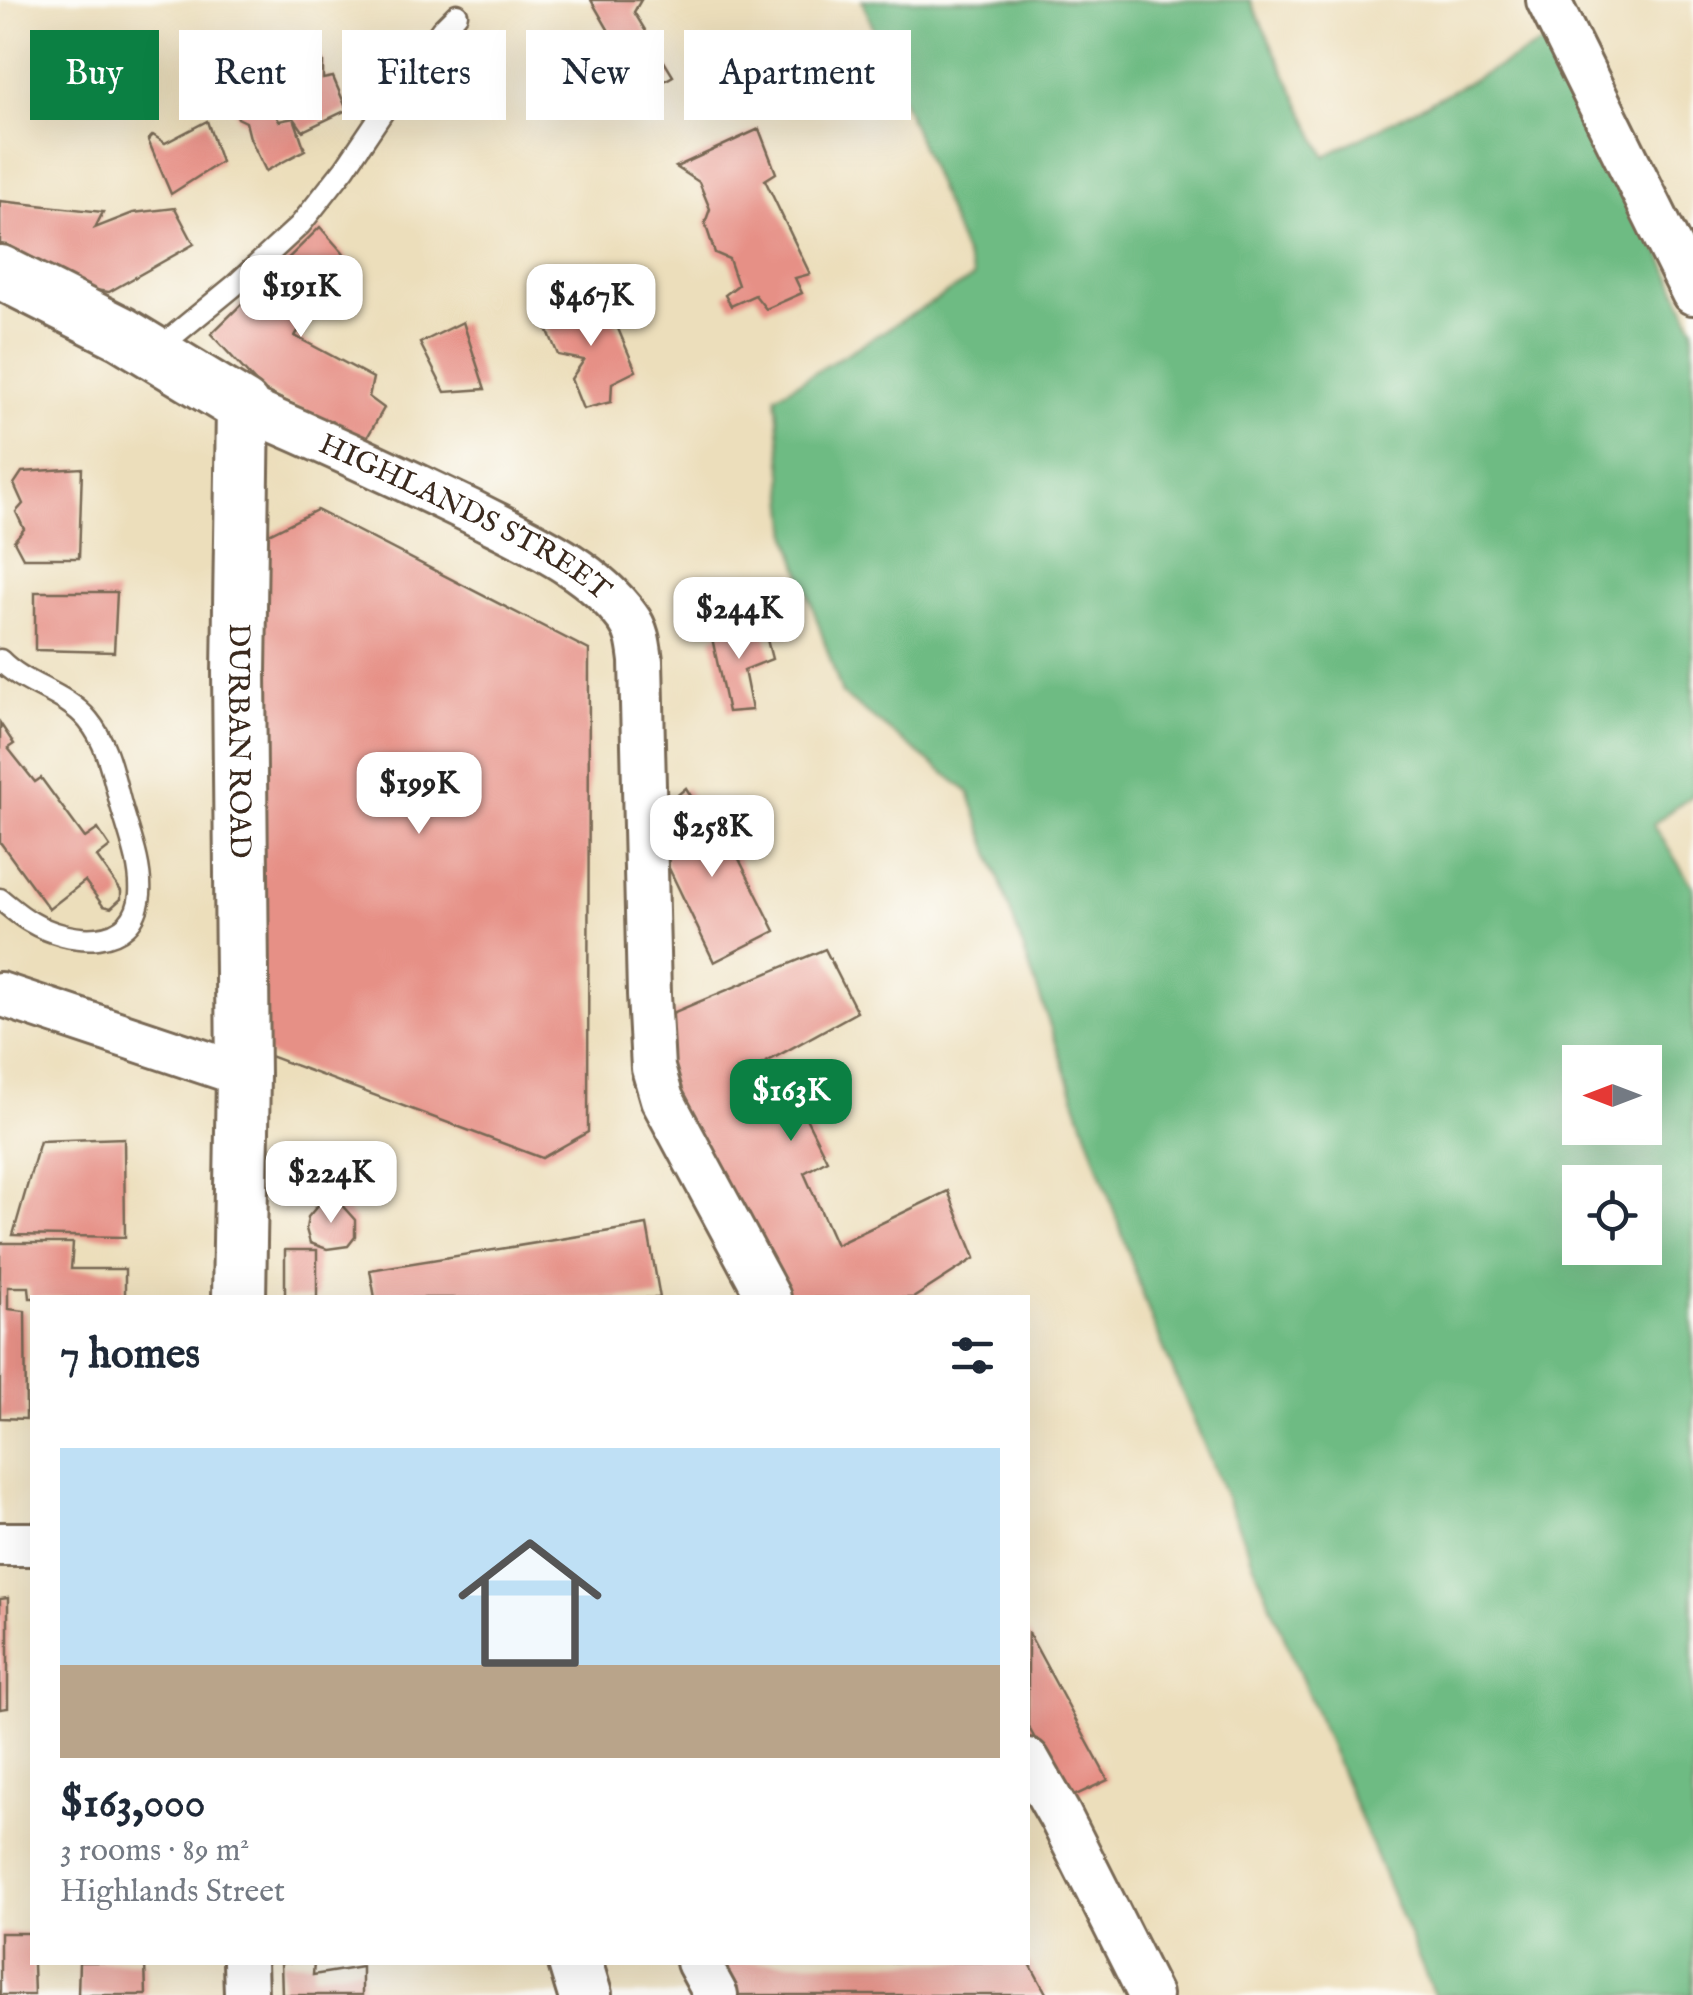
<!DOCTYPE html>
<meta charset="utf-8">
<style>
:root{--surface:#fff;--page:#f2f2f3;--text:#1f2937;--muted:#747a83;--line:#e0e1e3;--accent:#0b8043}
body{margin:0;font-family:"IM FELL English",serif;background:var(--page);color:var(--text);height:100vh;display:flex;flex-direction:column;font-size:38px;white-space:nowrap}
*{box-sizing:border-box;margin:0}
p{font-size:32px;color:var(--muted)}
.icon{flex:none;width:55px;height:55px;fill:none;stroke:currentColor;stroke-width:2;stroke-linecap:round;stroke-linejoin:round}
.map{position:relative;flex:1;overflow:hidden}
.side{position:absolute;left:30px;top:1295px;width:1000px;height:670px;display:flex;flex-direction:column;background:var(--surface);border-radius:0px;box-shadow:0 10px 40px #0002}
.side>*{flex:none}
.hud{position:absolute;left:30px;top:30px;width:1000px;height:90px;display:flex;gap:20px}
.needle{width:65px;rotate:270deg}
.tools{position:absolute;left:1562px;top:1045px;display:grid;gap:20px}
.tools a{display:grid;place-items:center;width:100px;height:100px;border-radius:0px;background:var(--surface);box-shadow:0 10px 40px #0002;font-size:50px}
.price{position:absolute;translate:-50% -85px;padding:0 22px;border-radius:20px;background:#fff;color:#222;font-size:32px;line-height:65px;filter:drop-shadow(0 2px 5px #0008)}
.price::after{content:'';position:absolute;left:50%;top:60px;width:30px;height:22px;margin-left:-15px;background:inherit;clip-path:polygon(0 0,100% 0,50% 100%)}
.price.on{background:var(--accent);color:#fff}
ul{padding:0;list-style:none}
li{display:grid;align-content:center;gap:20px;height:530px;padding:0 30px}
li+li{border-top:2px solid var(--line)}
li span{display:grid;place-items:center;height:310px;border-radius:0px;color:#555}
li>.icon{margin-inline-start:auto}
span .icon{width:180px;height:180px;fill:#fffc;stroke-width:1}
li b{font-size:42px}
h2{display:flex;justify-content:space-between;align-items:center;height:120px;padding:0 30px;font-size:42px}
.tag{padding:0 35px;border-radius:0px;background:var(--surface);box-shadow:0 10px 40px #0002;font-size:35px;line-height:90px}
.tag.on{background:var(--accent);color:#fff}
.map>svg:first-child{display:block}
</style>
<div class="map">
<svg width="1693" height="1995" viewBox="0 0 1693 1995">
<rect width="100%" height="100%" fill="#fdfcf7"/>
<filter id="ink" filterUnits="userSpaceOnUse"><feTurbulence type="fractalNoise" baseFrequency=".01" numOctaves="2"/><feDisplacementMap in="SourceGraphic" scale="20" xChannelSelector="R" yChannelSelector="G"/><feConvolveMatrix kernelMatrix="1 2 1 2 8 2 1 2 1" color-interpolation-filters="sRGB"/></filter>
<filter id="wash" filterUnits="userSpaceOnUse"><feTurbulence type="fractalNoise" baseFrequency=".0048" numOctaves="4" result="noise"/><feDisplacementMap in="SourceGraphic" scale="40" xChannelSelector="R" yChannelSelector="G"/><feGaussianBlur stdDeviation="2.25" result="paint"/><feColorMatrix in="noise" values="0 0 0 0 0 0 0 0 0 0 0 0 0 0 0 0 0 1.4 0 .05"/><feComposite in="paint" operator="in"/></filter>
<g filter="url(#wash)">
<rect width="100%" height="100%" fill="#ecdebb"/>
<path fill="#6ebb83" stroke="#547250" stroke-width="2.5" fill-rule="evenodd" d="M862 0H1250L1325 156 1550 40 1666 265 1693 327V795L1653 824 1693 887V1995H1434L1151 1318 969 792 842 694 789 537 776 396 974 277ZM1580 1062H1645V1128H1580ZM1580 1182H1645V1248H1580Z"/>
<g id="blocks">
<g fill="#e69086">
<path d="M591 0H641L634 12 673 76 633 99 614 64 624 57Z"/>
<path d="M315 46 323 62V79L333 77 347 110 303 131 294 118 305 150 266 171 250 138 246 122 238 118 230 98 259 85 279 121 294 118 284 103 276 65Z"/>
<path d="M207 121 221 162 171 194 148 140 153 135 165 143Z"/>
<path d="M759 129 776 173 765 180 810 274 795 278 802 293 766 309 755 295 731 306 725 295 738 285 729 259 715 253 705 223 710 209 699 182 676 167Z"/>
<path d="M0 201 103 212 95 228 133 213 175 208 194 244 109 292 87 289 78 286 0 245Z"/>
<path d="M320 227 343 253 359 281 336 299 325 288 295 336 373 378 369 397 384 408 365 441 262 389 211 334Z"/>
<path d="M584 301 608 305 636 371 612 383 611 402 583 409 571 379 584 360 558 355 546 326 553 311Z"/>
<path d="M463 322 485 389 445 392 420 343Z"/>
<path d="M82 468 79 558H23L14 541 24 529 16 512 23 504 14 484 22 472Z"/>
<path d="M317 510 589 650 588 1132 542 1158 259 1052 247 545Z"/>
<path d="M35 592H117L114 652 35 650Z"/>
<path d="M740 613 747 634 764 628 772 659 744 670 752 710 728 712 712 638 733 626Z"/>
<path d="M0 723 14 744 8 748 35 782 41 778 85 838 98 829 110 847 97 857 121 891V899L111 908 103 906 85 881 49 909 0 842Z"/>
<path d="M686 788 701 812 711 803 775 931 714 962 654 837 678 822 673 799Z"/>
<path d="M825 949 857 1012 750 1071 779 1115 801 1108 827 1160 804 1173 836 1245 948 1191 975 1258 913 1298H780L666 1094 665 1016Z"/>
<path d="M124 1138 125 1237 13 1235 40 1141Z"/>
<path d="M339 1202 355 1220V1237L348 1246 327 1249 310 1243 306 1229 308 1217 320 1203Z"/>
<path d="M647 1225 660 1298H375L370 1270Z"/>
<path d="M0 1243H73L71 1269H125V1298H30L29 1287H8V1309L25 1311 26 1419 0 1418Z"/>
<rect x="285" y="1250" width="32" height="48"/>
<path d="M8 1598V1708L0 1709V1599Z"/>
<path d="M1028 1632 1108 1780 1057 1804 1053 1772 1028 1726Z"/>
<path d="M0 1933H32L34 1995H0Z"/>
<path d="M79 1962H145L146 1995H78Z"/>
<path d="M281 1962H314L313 1975 362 1967V1995H282Z"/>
<path d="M721 1962H1029L1047 1995H735Z"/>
</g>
</g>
</g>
<g filter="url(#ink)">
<use href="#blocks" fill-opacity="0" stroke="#796955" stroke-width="2.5"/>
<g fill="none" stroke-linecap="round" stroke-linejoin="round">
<g stroke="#796955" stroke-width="25">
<g id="service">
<path d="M156 350 234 286 300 225 345 168 401 85 442 29 457 14"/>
<path d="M0 660C25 686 65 692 88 720 108 744 113 776 121 805 129 833 142 865 140 894 135 952 68 944 31 922 20 916 10 907 0 899"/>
</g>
</g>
<g stroke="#796955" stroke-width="48">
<g id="minor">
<path d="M1548 0 1693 293"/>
<path id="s1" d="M243 407C320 440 396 475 472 512 526 540 591 567 628 618 638 631 639 646 641 661L649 994 653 1068 662 1099 769 1298"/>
<path d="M0 994 243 1075"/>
<path d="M0 1544H32"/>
<path d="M1028 1760 1060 1816 1150 1995"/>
<path d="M245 1962 246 1995"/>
<path d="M698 1962 716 1995"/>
</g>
</g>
<g stroke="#796955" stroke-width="58">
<g id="tertiary">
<path id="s2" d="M0 272 121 333 243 407 239 673 243 1075 239 1298"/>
<path d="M575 1962 585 1995"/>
</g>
</g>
<use href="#service" stroke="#fff" stroke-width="20"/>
<use href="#minor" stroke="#fff" stroke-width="42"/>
<use href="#tertiary" stroke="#fff" stroke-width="52"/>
</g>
</g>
<g text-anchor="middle" stroke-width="8" stroke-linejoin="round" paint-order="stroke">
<g font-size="30" fill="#3b2a1e" stroke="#fdfcf7">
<text dy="10" stroke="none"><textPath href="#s1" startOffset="248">HIGHLANDS STREET</textPath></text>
<text dy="10" stroke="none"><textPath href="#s2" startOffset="612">DURBAN ROAD</textPath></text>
</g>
</g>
</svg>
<div class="tools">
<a><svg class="needle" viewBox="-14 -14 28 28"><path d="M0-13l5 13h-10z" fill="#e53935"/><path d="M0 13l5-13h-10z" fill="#747a83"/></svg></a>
<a><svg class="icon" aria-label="locate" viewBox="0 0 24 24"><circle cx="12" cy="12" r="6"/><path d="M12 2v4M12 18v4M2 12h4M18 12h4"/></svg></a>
</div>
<b class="price" style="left:301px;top:340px">$191K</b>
<b class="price" style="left:591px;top:349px">$467K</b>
<b class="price" style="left:739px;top:662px">$244K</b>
<b class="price" style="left:419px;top:837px">$199K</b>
<b class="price" style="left:712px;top:880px">$258K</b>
<b class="price on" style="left:791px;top:1144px">$163K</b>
<b class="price" style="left:331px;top:1226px">$224K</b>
<div class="hud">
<a class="tag on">Buy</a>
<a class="tag">Rent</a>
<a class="tag">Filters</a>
<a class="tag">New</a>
<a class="tag">Apartment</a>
</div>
<section class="side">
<h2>7 homes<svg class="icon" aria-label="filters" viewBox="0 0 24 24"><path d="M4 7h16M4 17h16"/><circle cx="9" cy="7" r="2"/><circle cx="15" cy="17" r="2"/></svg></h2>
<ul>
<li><span style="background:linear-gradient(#bfe0f5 70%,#b9a48a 0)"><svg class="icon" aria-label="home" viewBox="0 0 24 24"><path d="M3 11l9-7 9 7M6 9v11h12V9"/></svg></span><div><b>$163,000</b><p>3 rooms · 89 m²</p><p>Highlands Street</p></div></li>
</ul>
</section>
</div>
